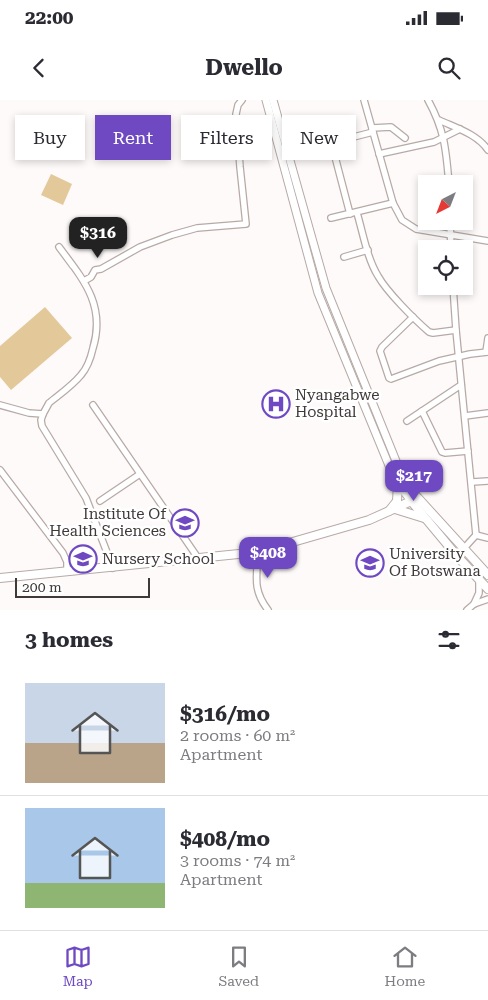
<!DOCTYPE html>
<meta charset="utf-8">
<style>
:root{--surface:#fff;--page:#f7f7f7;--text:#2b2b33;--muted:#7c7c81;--line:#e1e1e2;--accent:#6f49c2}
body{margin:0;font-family:"Roboto Serif",serif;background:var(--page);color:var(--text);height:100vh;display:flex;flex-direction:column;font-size:19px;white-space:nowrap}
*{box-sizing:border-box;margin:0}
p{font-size:16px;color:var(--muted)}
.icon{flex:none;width:28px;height:28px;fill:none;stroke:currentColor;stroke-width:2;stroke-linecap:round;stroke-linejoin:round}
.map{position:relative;height:510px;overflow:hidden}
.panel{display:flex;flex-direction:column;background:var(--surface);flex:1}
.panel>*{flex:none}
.hud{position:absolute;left:15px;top:15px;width:459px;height:45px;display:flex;gap:10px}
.needle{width:32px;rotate:222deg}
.buttons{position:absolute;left:418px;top:75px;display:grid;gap:10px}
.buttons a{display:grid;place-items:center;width:55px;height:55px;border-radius:0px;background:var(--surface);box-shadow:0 2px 8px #0003;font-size:25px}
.scale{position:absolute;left:15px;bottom:12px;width:135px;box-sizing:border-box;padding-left:5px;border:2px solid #3f3938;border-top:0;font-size:14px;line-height:18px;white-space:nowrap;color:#3f3938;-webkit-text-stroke:4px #fff;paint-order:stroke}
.price{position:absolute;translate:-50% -42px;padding:0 11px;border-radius:10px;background:var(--accent);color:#fff;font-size:16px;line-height:32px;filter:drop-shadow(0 1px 2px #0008)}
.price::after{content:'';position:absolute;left:50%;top:30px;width:15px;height:11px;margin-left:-8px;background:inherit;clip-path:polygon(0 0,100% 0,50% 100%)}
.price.selected{background:#222;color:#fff}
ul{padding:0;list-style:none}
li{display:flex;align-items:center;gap:15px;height:125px;padding:0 25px}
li+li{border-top:1px solid var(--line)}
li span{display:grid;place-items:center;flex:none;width:140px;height:100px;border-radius:0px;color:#555}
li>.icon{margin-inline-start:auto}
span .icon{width:60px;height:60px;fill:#fffc;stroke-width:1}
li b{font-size:21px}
h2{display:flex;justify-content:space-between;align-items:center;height:60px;padding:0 25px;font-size:21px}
.pill{padding:0 18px;border-radius:0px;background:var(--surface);box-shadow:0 2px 8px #0003;font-size:18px;line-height:45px}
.pill.selected{background:var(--accent);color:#fff}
.status{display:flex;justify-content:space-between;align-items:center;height:35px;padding:0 25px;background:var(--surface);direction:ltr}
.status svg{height:14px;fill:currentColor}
header{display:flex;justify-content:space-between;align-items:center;height:65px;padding:0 25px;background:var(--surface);font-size:22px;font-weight:700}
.menu{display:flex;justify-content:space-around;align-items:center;height:70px;border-top:1px solid var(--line);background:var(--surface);font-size:14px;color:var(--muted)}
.menu a{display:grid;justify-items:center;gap:2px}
.menu .selected{color:var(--accent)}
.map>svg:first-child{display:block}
</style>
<div class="status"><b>22:00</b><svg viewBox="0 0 49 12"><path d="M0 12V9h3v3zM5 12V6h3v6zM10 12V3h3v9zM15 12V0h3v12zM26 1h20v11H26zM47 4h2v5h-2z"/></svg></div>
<header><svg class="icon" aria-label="back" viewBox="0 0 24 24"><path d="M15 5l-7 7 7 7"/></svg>Dwello<svg class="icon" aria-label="search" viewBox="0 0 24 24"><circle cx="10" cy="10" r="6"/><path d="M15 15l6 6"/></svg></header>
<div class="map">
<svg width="488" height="510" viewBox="0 0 488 510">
<rect width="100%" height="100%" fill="#fdfaf9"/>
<g fill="#e3c99a">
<path d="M51 74 72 84 63 105 41 95Z"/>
<path d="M45 207 72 238 11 290 0 277V246Z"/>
</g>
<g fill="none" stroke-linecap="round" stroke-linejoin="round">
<g stroke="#b7aaa6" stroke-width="8">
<g id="minor">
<path d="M364 0 393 103 402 120 416 129 488 141"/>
<path d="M428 0C445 31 446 50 449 84"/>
<path d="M439 20C456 28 477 34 488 50"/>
<path d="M372 28 391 27 405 38"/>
<path d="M379 54 434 42 460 29"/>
<path d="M357 113C363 133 367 158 378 176 387 192 414 219 429 232L433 233 456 230"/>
<path d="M350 114 333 49 334 45 338 41 373 32"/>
<path d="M331 118 393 103"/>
<path d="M450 121 451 149"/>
<path d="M344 157 368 150"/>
<path d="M73 166 59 147C83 179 106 205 93 248 91 257 88 267 81 275 72 286 60 294 49 303L43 314 41 320 42 326 86 398 113 468"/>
<path d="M84 181 91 177 95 170 101 169 140 147 172 135 197 128 246 124 240 67 236 14 238 5 242 0"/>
<path d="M453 186 456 230 476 435 457 456"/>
<path d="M413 217 382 247 380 251 389 278 391 279 439 261 470 254 488 252"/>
<path d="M486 252 488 238"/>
<path d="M0 305 29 313 43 314"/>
<path d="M93 305 198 458"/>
<path d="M422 311 442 352 445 353 468 351"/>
<path d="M465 316 488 313"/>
<path d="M407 321 461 285"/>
<path d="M0 370 63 453 67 462V472"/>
<path d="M472 382 488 381"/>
<path d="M100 401 140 374"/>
<path d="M476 435 488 438"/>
<path d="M258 452C257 476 252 489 268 510"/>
<path d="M474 504 479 493V480"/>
<path d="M467 510 474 504 488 499"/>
</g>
</g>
<g stroke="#b7aaa6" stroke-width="9">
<g id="tertiary">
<path d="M266 0 318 193 390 368 398 384 412 402"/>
<path d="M273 0 326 188 394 356 401 373 418 398"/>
</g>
</g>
<g stroke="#b7aaa6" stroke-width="10">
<g id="secondary">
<path d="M412 402 457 456 488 489"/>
<path d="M395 409 424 418"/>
<path d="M389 411 397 401 398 384"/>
<path d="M0 478 258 452 369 420 418 398 488 475"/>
</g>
</g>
<use href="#minor" stroke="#fff" stroke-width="5.5"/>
<use href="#tertiary" stroke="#fff" stroke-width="7"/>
<use href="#secondary" stroke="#fff" stroke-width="8"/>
</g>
<defs>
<g id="hospital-ring" transform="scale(1.4375)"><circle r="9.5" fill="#fff" stroke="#6f49c2" stroke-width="1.5"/><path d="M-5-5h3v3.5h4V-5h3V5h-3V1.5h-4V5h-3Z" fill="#6f49c2"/></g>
<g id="university-ring" transform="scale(1.4375)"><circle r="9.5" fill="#fff" stroke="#6f49c2" stroke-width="1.5"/><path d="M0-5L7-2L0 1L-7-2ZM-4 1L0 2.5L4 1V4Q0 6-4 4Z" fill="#6f49c2"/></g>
<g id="school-ring" transform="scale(1.4375)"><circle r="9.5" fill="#fff" stroke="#6f49c2" stroke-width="1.5"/><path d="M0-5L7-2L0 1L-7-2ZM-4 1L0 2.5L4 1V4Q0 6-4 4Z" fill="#6f49c2"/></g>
</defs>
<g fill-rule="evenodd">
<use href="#hospital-ring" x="276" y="304"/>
<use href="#university-ring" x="185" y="423"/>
<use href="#school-ring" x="83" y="459"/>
<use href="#school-ring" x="370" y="463"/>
</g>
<g text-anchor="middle" stroke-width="5" stroke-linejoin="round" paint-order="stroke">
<g font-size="15" fill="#3f3938" stroke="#fff" text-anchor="start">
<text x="295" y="300">Nyangabwe<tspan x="295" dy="17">Hospital</tspan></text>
<text x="166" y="419" text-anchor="end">Institute Of<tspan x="166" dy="17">Health Sciences</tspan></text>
<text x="389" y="459">University<tspan x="389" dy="17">Of Botswana</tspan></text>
<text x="102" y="464">Nursery School</text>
</g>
</g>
</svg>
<div class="buttons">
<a><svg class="needle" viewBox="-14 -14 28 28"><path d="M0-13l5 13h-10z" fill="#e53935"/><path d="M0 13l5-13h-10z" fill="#7c7c81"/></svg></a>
<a><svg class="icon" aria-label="locate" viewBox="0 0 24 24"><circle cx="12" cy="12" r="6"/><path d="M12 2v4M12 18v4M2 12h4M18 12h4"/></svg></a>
</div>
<div class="scale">200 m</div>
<b class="price selected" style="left:98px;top:159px">$316</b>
<b class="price" style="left:414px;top:402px">$217</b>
<b class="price" style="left:268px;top:479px">$408</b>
<div class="hud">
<a class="pill">Buy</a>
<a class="pill selected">Rent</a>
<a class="pill">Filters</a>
<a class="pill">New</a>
</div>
</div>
<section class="panel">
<h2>3 homes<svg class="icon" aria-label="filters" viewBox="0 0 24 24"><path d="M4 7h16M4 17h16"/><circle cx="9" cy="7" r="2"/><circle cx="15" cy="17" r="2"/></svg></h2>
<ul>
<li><span style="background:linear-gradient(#c9d6e8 60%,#b9a48a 0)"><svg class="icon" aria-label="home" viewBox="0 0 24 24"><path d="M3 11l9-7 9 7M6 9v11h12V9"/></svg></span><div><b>$316/mo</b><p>2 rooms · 60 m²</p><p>Apartment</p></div></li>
<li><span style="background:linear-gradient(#a9c7e8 75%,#8fb573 0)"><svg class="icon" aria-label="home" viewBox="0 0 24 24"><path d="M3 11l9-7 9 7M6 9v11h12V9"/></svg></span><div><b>$408/mo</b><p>3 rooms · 74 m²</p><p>Apartment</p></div></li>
</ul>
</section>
<nav class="menu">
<a class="selected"><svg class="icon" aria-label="map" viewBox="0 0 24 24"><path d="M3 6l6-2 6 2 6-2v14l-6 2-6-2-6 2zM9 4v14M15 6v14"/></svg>Map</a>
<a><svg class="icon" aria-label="saved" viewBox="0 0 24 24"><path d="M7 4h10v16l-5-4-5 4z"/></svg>Saved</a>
<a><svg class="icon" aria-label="home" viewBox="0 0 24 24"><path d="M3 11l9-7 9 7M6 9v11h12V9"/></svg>Home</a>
</nav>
